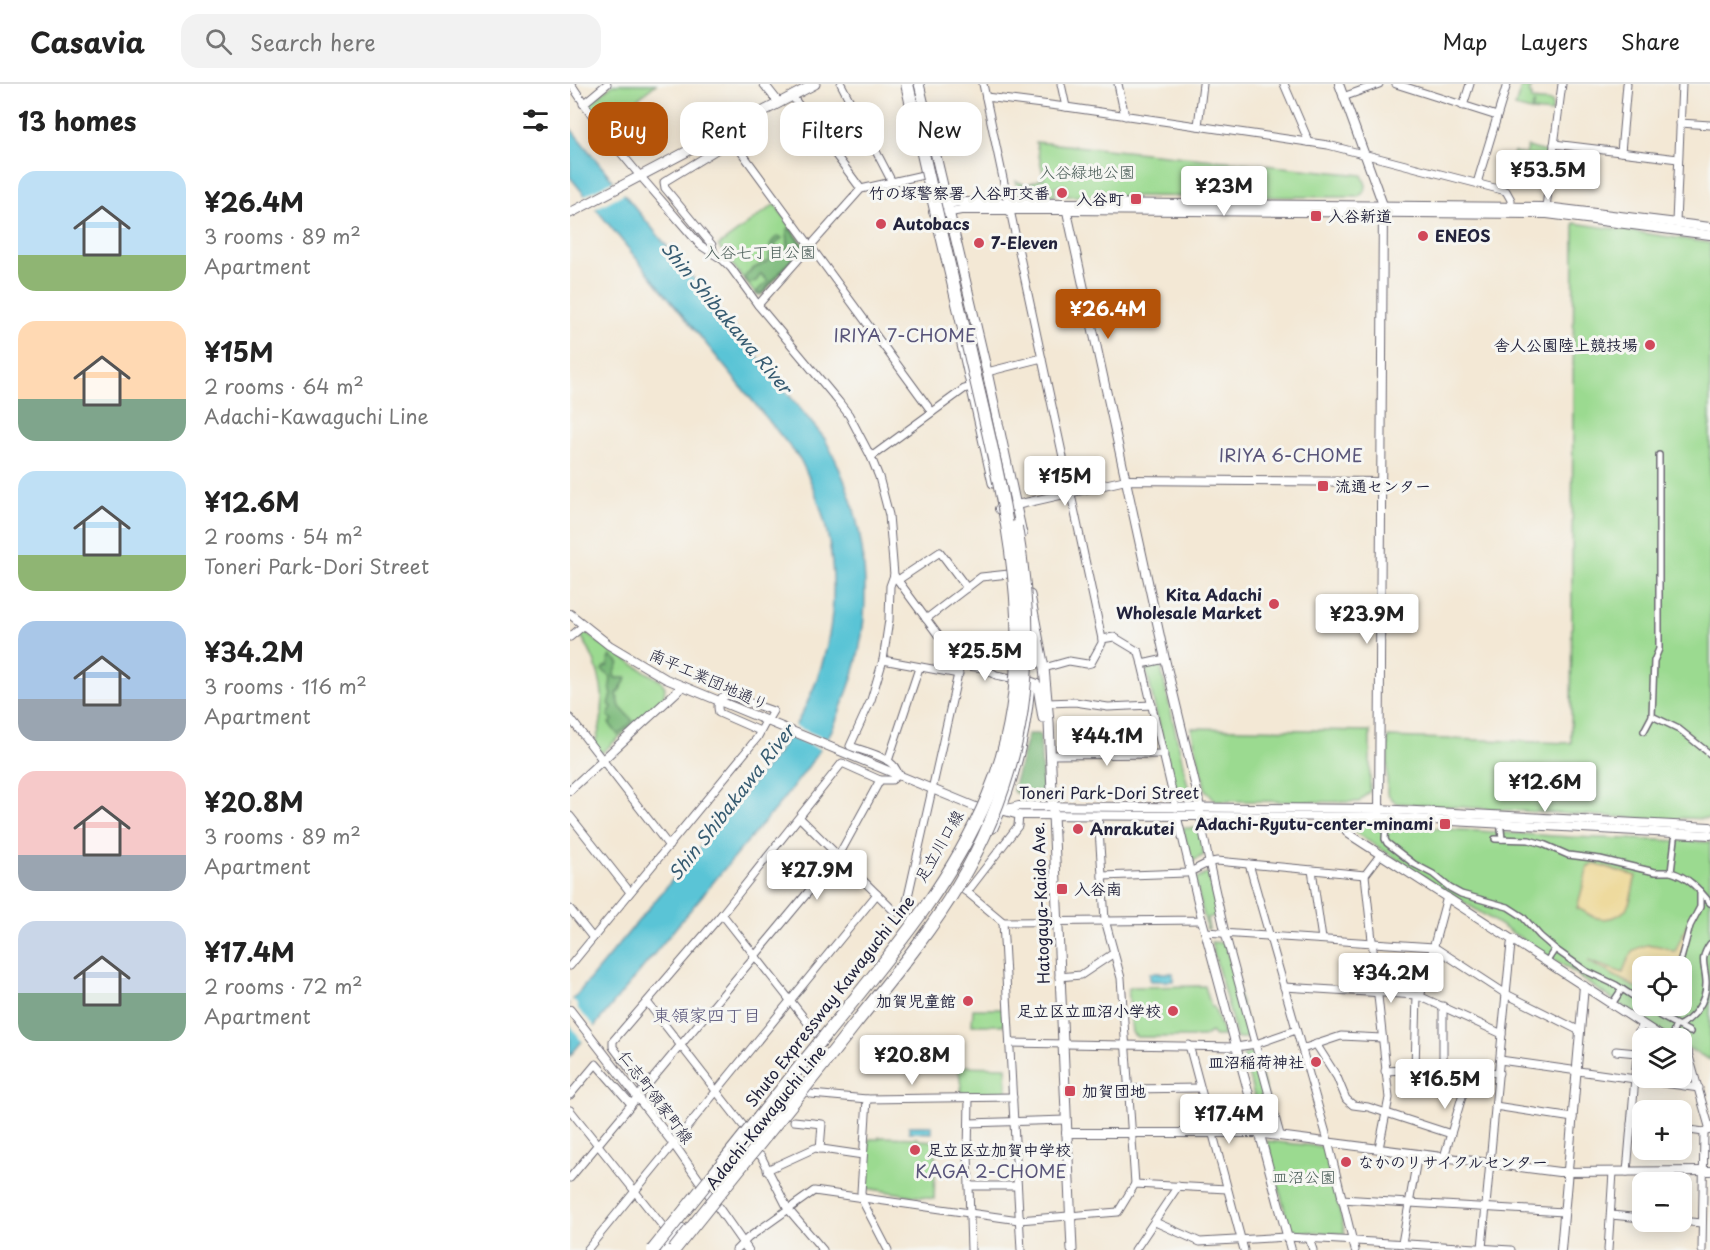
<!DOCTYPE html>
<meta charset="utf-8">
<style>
:root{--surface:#fff;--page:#f2f2f2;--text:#222;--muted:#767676;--line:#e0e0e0;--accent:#b45309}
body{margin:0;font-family:"Playpen Sans","Klee One",sans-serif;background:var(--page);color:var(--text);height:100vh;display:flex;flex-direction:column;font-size:22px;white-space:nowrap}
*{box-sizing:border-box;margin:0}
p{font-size:20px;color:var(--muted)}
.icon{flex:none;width:33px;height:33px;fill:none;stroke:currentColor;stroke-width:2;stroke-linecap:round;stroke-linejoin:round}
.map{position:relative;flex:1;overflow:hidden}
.details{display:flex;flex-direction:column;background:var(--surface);width:570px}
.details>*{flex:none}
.hud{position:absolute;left:18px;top:18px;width:570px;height:54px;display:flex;gap:12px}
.controls{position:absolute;left:1062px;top:872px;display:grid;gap:12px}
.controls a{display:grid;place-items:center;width:60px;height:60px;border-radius:12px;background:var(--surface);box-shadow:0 3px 15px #0003;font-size:30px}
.price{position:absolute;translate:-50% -51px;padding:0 14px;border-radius:6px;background:#fff;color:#222;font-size:20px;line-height:39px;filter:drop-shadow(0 2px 3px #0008)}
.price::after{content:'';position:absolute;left:50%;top:36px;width:18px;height:14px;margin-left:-9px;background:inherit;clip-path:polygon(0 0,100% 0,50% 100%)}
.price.on{background:var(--accent);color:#fff}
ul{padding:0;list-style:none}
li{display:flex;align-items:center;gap:18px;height:150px;padding:0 18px}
li span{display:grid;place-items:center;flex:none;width:168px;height:120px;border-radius:18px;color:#555}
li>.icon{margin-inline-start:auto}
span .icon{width:72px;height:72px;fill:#fffc;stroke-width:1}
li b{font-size:26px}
h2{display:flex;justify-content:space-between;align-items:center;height:72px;padding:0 18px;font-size:26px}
.pill{padding:0 21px;border-radius:18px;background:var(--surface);box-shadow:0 3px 15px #0003;font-size:21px;line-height:54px}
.pill.on{background:var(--accent);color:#fff}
header{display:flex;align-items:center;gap:36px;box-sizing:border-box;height:84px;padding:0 30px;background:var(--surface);border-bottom:2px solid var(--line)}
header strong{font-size:28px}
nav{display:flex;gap:33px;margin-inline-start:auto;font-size:21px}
.search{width:420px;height:54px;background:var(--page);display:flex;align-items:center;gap:15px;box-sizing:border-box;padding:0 21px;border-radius:18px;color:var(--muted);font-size:22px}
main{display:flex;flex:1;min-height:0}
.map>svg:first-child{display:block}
</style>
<header>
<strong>Casavia</strong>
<div class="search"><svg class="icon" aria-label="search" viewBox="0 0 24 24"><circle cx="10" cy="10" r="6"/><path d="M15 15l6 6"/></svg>Search here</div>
<nav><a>Map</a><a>Layers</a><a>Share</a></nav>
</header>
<main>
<section class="details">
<h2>13 homes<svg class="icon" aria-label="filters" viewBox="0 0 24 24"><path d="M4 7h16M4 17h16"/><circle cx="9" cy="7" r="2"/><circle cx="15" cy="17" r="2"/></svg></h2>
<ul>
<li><span style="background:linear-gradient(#bfe0f5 70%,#8fb573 0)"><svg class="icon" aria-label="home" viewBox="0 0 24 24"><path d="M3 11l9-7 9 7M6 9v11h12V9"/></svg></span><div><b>¥26.4M</b><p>3 rooms · 89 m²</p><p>Apartment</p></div></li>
<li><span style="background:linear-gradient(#ffd9b3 65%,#7fa58c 0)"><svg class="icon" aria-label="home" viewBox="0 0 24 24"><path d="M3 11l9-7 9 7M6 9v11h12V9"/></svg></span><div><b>¥15M</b><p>2 rooms · 64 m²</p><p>Adachi-Kawaguchi Line</p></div></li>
<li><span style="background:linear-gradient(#bfe0f5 70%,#8fb573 0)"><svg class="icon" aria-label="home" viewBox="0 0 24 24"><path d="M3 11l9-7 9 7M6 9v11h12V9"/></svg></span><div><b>¥12.6M</b><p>2 rooms · 54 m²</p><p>Toneri Park-Dori Street</p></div></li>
<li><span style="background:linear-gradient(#a9c7e8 65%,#9aa5b1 0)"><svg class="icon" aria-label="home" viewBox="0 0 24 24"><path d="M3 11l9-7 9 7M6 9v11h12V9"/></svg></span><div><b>¥34.2M</b><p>3 rooms · 116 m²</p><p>Apartment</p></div></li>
<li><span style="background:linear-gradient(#f6c9c9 70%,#9aa5b1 0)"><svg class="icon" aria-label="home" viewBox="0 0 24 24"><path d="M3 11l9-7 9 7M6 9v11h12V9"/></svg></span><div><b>¥20.8M</b><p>3 rooms · 89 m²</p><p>Apartment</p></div></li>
<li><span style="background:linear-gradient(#c9d6e8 60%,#7fa58c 0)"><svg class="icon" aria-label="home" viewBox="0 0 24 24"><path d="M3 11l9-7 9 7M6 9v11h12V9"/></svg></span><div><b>¥17.4M</b><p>2 rooms · 72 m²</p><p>Apartment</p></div></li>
</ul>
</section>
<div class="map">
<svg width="1140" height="1166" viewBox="0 0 1140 1166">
<rect width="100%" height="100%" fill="#f6f6f2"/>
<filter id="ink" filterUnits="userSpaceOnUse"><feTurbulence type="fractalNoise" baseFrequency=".0167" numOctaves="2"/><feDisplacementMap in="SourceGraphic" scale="12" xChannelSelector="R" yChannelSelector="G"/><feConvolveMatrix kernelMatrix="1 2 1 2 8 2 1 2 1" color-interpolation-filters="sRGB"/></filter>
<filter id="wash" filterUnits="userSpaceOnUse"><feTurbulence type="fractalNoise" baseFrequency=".008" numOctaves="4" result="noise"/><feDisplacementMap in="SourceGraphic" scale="24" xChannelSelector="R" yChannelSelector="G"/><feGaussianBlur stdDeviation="1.35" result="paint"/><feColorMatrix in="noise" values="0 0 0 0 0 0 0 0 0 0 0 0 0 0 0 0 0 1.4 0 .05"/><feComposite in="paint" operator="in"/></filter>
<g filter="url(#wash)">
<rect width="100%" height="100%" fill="#f3e8d5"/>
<g fill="#9bda90" stroke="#5e7e66" stroke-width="1.5" fill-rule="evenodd">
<path d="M43 0H86L37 40 19 20Z"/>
<path d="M951 3H961L959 10 962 11 961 16 982 18V29L962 27 964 19 961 27 945 23Z"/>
<path d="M466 58 792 91 796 101 795 107 788 113 496 112V103L485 102V112H449L446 97 456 101 474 94Z"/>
<path d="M957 63 977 68 976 88 941 78 944 68 955 71Z"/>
<path d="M205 120 233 160V164L192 211H186L148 162Z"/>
<path d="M1004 139 1140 159V735L1113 734 1095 736 826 719 817 710 818 653 1001 659Z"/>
<path d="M13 547 37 564 91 597 95 603 94 612 32 669 24 661C40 623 32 583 10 550Z"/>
<path d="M590 580 620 711 618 713H606L576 585Z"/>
<path d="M621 644 800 647V707L789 718 646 717 636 707Z"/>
<path d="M786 739 1000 753 1140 758V976L1112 961V954H1101L1010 894V892L784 748ZM1072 882H1112V921H1072Z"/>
<path d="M613 744H628L634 771 621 778Z"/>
<path d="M638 789 651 844 650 845 646 832 637 834 639 845H637L625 796Z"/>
<path d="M641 858 655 859 680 953 667 955Z"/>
<path d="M635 902 641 923H644L654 952H645L641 948 633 953H567L562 949 558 905 563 903Z"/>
<path d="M403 925H433L434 941H402Z"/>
<path d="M685 968 706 1045H693L673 971Z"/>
<path d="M384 982 436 983 437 1007 435 1010 392 1011 389 986Z"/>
<path d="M309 1053 348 1054 349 1056 366 1057 364 1115 296 1104 299 1055H309Z"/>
<path d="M697 1057 755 1063 775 1150 720 1147Z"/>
</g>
<g fill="#7cba7a" stroke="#4f6e5a" stroke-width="1.5">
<path d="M217 145H220L231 160V164L192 209H187L186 208 198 197 191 190 186 197 179 200 174 194C179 184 191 182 199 176 201 165 197 158 209 152L212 154 205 161V171H211C221 160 217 157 217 145Z"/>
<path d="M41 572 49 579 44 590 45 594H57L47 610 50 623 63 637 48 651 39 639 43 636 38 632 42 623 39 620 42 611 40 603 41 593 32 586 34 583 38 582 39 575Z"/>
<path d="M458 650H470L473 710 445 709 443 706Z"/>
</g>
<g fill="#eeda9e" stroke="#887e6c" stroke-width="1.5">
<path d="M1024 780 1066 792C1061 808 1063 827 1044 833 1038 835 1030 835 1024 833 1018 831 1013 826 1007 824L1018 783Z"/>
<path d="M1117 840 1119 847 1110 882H1072V907L1018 877 1053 889C1061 859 1078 855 1105 868Z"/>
</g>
<g fill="#5ac4d6" stroke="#3e7388" stroke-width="1.5">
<path d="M0 44 255 355C300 436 309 535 272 621 268 631 265 642 259 651 231 699 186 746 150 790 100 850 50 911 0 972V919L207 670C272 579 282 475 230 375L0 93Z"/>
<rect x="580" y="889" width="23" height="8"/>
<path d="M339 1042H362V1049L339 1048Z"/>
</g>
<g fill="#f3e8d5">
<path d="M46 95 57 108 23 126 12 113Z"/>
<path d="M222 641 259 656 252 666 217 652Z"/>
<path d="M0 914 6 918 8 925 23 940 25 946 14 959 10 955 0 940Z"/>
</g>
</g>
<g filter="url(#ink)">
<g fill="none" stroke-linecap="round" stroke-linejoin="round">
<g stroke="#6b6771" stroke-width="8">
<g id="pedestrian">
<path d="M1082 632 1109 645 1140 670"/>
<path d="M1074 647 1082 632 1084 577 1089 565V371"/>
<path d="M816 739 815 755 817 759 844 780 863 790 880 804 891 810 938 823 952 832 970 852 985 865 1016 887 1046 901 1072 918"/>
<path d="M931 745 932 755"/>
<path d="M925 755 959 756 973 760 998 771 1030 775 1085 788H1101"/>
<path d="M1105 755 1101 788C1118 793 1129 805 1140 819"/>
<path d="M979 874 985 865"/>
<path d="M1109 882 1120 842 1130 823V807"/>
<path d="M1042 920 1052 905"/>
<path d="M1077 921 1090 932 1120 948"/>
<path d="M1087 929 1094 921"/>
<path d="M1101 954 1105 943C1124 936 1137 917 1136 897 1135 880 1129 876 1140 860"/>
</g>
</g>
<g stroke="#6b6771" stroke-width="9">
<g id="minor">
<path d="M1 0 32 46 66 87 130 161 153 176 161 184 188 221 269 318 279 331 301 373 309 393 319 431 324 491 320 502 319 536 313 576 301 616 280 662C295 668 326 673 328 691L322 696H310L272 679 152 830 43 957V963L74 1004"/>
<path d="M271 0 322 98"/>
<path d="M413 0 438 118"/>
<path d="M491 0 496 23"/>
<path d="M548 0 555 32"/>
<path d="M714 0 739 58"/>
<path d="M826 0 927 32"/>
<path d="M222 12 291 105"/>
<path d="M416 13 496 23 758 61 936 107 941 116V122"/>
<path d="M773 13 809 0"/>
<path d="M13 20 37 0"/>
<path d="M893 22 900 0"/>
<path d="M1110 39 1140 41"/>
<path d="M628 42 633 0"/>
<path d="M156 47 362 328"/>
<path d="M984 60 1108 75"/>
<path d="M1051 68 1057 0"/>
<path d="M907 99 937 0"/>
<path d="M976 123 992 0"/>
<path d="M440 126 532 555V559L521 579 517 580 499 577 474 584"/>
<path d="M1106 138 1112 0"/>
<path d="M144 170 142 161 95 104 94 98 163 56"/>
<path d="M188 221 291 105 353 91"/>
<path d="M417 288 472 274"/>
<path d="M301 373 394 305 401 303"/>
<path d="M328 496 370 468 397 504"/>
<path d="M356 535 411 493 439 490"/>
<path d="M0 553 13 542"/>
<path d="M532 555 544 553 569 568 606 724"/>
<path d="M313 576 389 590"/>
<path d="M572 580 595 575"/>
<path d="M390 581 414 584 426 591 441 594"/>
<path d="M478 619 505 618 538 623 582 621"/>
<path d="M0 634 99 762"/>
<path d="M190 647 149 629C147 622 148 619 152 613L158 611 203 627 200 632"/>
<path d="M481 671 594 670"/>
<path d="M318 677 349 584"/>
<path d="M528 731 535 836 551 894 565 1100"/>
<path d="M0 732 60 808"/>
<path d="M630 732 639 778 655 849 710 1051"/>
<path d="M230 734 325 828 335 826 390 581 324 491"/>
<path d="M679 780 757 1053 785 1166"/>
<path d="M742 786 752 855"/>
<path d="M532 792 616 789C628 786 634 778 647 777L795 791"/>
<path d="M395 807 397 808 448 742 449 731"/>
<path d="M397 808 433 838 632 836 607 732"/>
<path d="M0 825 23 854"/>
<path d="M152 830 249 953"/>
<path d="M433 838 451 1166"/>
<path d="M635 848 864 863 936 910 1010 947"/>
<path d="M0 882 187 654 194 641"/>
<path d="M489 893 511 891 544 869"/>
<path d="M714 903 847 911 932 950 912 1164"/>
<path d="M850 913 877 813"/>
<path d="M77 918 175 1044"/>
<path d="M932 950 941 860 944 855"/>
<path d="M440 959 666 963 686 960 726 946"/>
<path d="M746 960 767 993 776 1015 783 1021 798 1023 881 1050"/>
<path d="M619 961 674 1166"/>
<path d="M732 965 771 952 812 954"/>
<path d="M1046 967 1067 969"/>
<path d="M1118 969 1140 1046"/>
<path d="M930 976 1129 1004"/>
<path d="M873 984V922"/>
<path d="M845 985 847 911"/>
<path d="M815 987 873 984 929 989"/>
<path d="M559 1005 630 1004"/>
<path d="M236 1007 241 1010 297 1015 443 1013"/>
<path d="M0 1011 26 980 61 1020"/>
<path d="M399 1014 398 1070 401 1166"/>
<path d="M297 1015 291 1108 293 1118 318 1166"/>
<path d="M925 1022 1003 1034"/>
<path d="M0 1026 95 1145"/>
<path d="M224 1037 252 1040 250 1065"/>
<path d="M399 1039 496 1036"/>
<path d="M1061 1040 1072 1041"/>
<path d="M1112 1045 1134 1048"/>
<path d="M809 1064 819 1014 795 791 811 770"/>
<path d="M186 1069 191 1072 218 1125 253 1166"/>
<path d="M398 1070 446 1069"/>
<path d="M874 1073 900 986"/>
<path d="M197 1086 245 1064 293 1071"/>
<path d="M1057 1088 1069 947 1072 940"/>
<path d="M0 1094 269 771 310 696"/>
<path d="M399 1102H446"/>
<path d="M771 1115 994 1128"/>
<path d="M1041 1131 1072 1134"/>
<path d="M1109 1137 1132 1139"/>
<path d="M585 1138 630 1158 717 1153 941 1166"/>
<path d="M739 1154 743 1166"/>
<path d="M832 1159 848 1070"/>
<path d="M17 1166 307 810"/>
<path d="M166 1166 178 1154 244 1107 449 1136 548 1128 565 1100 657 1105"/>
<path d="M565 1166 608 1102"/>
<path d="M1038 1166 1043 1088"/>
<path d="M1132 1166 1134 1048 1140 1046"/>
</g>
</g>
<g stroke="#6b6771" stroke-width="10">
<g id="tertiary">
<path d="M194 0 209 19"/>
<path d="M769 0 813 121 809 733"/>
<path d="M371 121 389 118 976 123 1140 143"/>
<path d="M496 123 595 575 628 712 630 728"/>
<path d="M363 128 370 130 391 126H496L977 130 1140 151"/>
<path d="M429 425 556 396 812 398"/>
<path d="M0 530 39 561 96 595 408 724 431 726 449 731 809 733 1140 751"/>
<path d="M0 706 113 602"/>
<path d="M433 726 449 722 809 725 1140 743"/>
<path d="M773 733 774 743 779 750 1094 954"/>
<path d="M632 836 721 1166"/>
<path d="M0 926 103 1059 178 1166"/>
<path d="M1112 965 1118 969"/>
<path d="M496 1049H685L989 1088 1140 1087"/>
<path d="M991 1166 1014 902"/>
</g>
</g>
<g stroke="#6b6771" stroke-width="11">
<g id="secondary">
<path d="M349 0 417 288 452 450"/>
<path d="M0 129 245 0"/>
<path d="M390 252 423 399"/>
<path d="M460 511 474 584 479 638 502 1166"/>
<path d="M455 596 466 600 468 603 473 634"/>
<path d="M423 744C444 699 456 650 460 601"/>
</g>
</g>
<g stroke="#6b6771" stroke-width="14">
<path id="motorway" d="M96 1166 112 1146"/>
</g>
<use href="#pedestrian" stroke="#fff" stroke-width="5"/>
<use href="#minor" stroke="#fff" stroke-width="7"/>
<use href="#tertiary" stroke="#fff" stroke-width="8"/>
<use href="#secondary" stroke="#fff" stroke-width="9"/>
<use href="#motorway" stroke="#fff" stroke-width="12"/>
<g stroke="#6b6771" stroke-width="14" stroke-linecap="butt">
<g id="motorway-bridge">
<path d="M83 1166C140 1095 196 1024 254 953 315 877 380 803 418 712 479 568 432 411 399 266 378 177 357 89 337 0"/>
<path d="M104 1166C164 1090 226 1016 285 940 321 895 359 850 388 801 457 686 469 573 446 443"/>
</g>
</g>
<use href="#motorway-bridge" stroke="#fff" stroke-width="12"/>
</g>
</g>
<g fill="#d1495b" stroke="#f6f6f2" stroke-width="2">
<circle cx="492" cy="109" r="6"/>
<rect x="560" y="109" width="12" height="12" rx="3"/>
<rect x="740" y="126" width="12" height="12" rx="3"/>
<circle cx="311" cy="140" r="6"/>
<circle cx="853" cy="152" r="6"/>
<circle cx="409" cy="159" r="6"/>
<circle cx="1080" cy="261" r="6"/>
<rect x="747" y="396" width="12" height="12" rx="3"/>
<circle cx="704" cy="520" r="6"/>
<rect x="869" y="734" width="12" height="12" rx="3"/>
<circle cx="508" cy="745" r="6"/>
<rect x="486" y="799" width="12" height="12" rx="3"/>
<circle cx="398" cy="917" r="6"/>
<circle cx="603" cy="927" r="6"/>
<circle cx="746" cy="978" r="6"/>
<rect x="494" y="1001" width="12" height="12" rx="3"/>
<circle cx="345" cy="1066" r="6"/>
<circle cx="776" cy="1078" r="6"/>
</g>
<g text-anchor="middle" stroke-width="6" stroke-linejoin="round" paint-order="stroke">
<g font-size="16" fill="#465954" stroke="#f6f6f2">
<text x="517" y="94">入谷緑地公園</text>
<text x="190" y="174">入谷七丁目公園</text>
<text x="734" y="1099">皿沼公園</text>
</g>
<g font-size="16" font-weight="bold" fill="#22223b" stroke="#f6f6f2" text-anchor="start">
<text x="480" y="115" text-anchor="end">竹の塚警察署 入谷町交番</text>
<text x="554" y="121" text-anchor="end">入谷町</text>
<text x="758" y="138">入谷新道</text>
<text x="323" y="146">Autobacs</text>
<text x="865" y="158">ENEOS</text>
<text x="421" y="165">7-Eleven</text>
<text x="1068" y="267" text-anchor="end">舎人公園陸上競技場</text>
<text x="765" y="408">流通センター</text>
<text x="692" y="517" text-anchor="end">Kita Adachi<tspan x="692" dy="18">Wholesale Market</tspan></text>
<text x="863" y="746" text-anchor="end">Adachi-Ryutu-center-minami</text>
<text x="520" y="751">Anrakutei</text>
<text x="504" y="811">入谷南</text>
<text x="386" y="923" text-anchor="end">加賀児童館</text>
<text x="591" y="933" text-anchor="end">足立区立皿沼小学校</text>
<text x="734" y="984" text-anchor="end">皿沼稲荷神社</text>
<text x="512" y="1013">加賀団地</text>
<text x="357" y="1072">足立区立加賀中学校</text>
<text x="788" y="1084">なかのリサイクルセンター</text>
</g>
<g font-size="16" fill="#22223b" stroke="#f6f6f2">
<text transform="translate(139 595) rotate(24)" y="6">南平工業団地通り</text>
<text x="539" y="715">Toneri Park-Dori Street</text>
<text transform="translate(369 762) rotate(-60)" y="6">足立川口線</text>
<text transform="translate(471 819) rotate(-92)" y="6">Hatogaya-Kaido Ave.</text>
<text transform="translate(260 917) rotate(-52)" y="6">Shuto Expressway Kawaguchi Line</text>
<text transform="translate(86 1013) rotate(53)" y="6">仁志町領家町線</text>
<text transform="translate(196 1033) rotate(-51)" y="6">Adachi-Kawaguchi Line</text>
</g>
<g font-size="18" font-style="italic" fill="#365b71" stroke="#f6f6f2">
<text transform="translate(156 234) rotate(50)" y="6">Shin Shibakawa River</text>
<text transform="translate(162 719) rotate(-52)" y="6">Shin Shibakawa River</text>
</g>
<g font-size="18" fill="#59557a" stroke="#f6f6f2">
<text x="335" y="258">IRIYA 7-CHOME</text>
<text x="721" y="378">IRIYA 6-CHOME</text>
<text x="137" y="938">東領家四丁目</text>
<text x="421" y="1094">KAGA 2-CHOME</text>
</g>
</g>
</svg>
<div class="controls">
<a><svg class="icon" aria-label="locate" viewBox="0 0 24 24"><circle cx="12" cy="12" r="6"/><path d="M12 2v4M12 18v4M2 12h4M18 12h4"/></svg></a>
<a><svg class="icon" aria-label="layers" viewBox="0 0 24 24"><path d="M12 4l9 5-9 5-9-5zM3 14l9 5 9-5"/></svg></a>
<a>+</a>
<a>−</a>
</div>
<b class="price" style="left:978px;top:117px">¥53.5M</b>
<b class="price" style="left:654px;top:133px">¥23M</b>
<b class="price on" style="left:538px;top:256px">¥26.4M</b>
<b class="price" style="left:495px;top:423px">¥15M</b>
<b class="price" style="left:797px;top:561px">¥23.9M</b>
<b class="price" style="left:415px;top:598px">¥25.5M</b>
<b class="price" style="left:537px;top:683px">¥44.1M</b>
<b class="price" style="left:975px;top:729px">¥12.6M</b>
<b class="price" style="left:247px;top:817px">¥27.9M</b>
<b class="price" style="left:821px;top:920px">¥34.2M</b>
<b class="price" style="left:342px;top:1002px">¥20.8M</b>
<b class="price" style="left:875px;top:1026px">¥16.5M</b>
<b class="price" style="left:659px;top:1061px">¥17.4M</b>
<div class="hud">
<a class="pill on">Buy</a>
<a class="pill">Rent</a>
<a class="pill">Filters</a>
<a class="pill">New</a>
</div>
</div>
</main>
